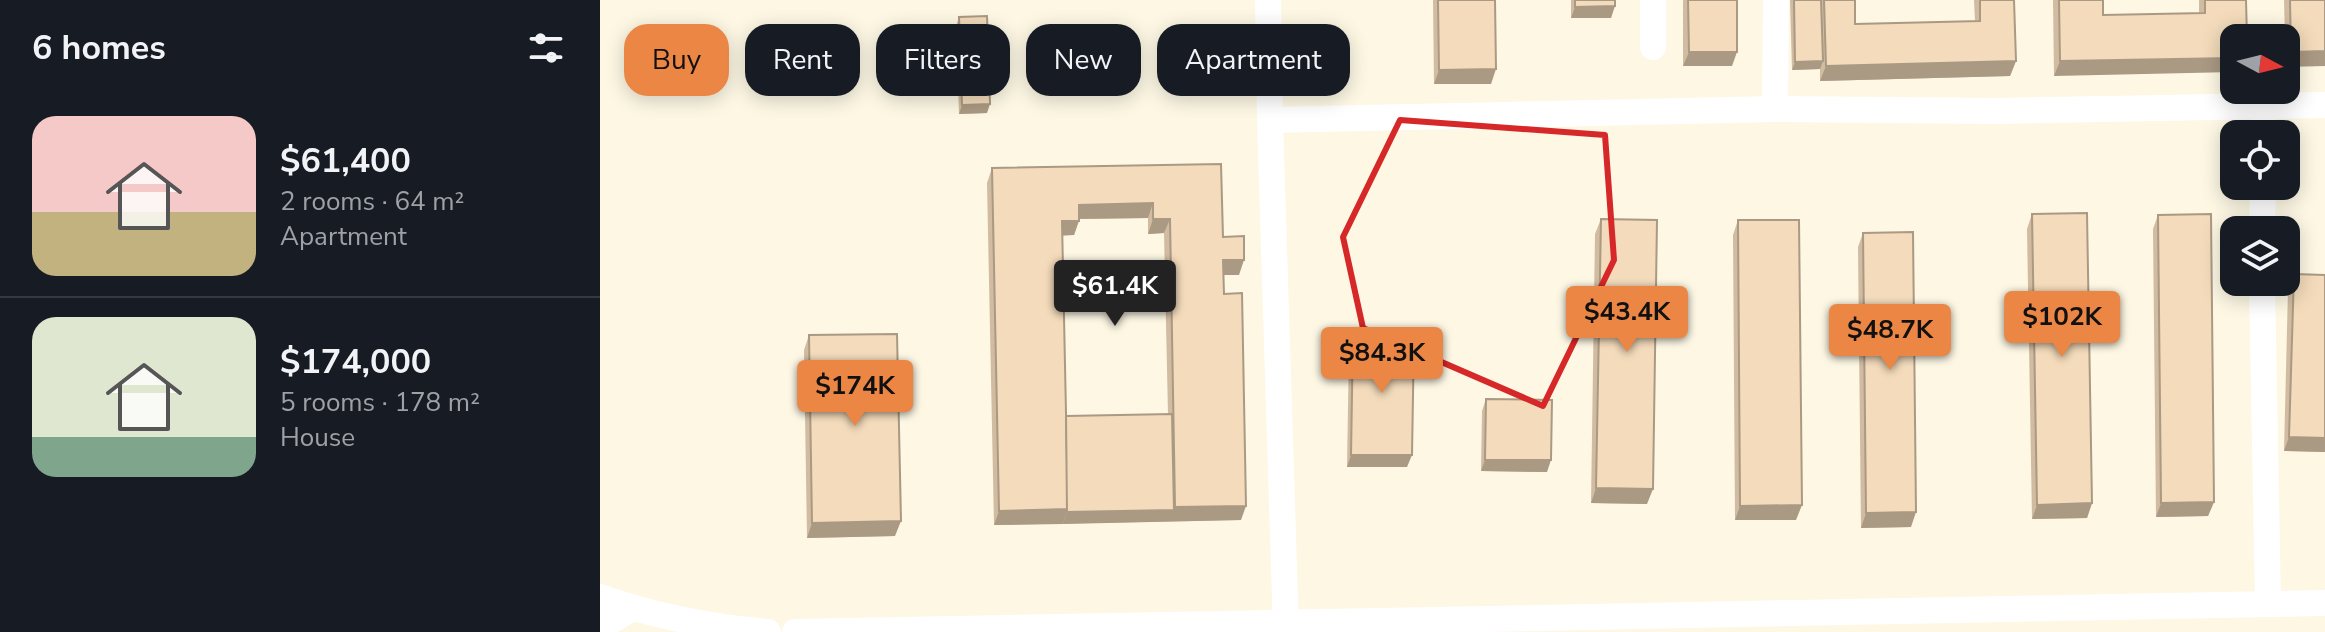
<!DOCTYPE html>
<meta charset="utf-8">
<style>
:root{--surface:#171b24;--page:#20242c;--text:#f1f3f6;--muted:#9ea1a6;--line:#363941;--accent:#eb8645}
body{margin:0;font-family:"Nunito Sans",sans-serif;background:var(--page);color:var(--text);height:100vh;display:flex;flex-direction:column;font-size:30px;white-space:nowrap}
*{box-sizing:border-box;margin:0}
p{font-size:26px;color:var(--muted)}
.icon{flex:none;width:44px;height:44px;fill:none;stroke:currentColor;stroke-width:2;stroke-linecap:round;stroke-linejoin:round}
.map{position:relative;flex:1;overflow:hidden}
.drawer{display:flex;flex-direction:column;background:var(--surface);width:600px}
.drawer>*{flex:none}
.guide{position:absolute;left:24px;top:24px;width:760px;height:72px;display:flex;gap:16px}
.needle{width:52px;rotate:97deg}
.tools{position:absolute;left:1620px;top:24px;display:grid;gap:16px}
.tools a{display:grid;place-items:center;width:80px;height:80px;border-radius:16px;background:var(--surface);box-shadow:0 4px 20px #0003;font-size:40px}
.price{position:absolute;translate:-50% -68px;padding:0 18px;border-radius:8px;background:var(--accent);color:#111;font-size:26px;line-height:52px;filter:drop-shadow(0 2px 4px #0008)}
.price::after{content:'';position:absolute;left:50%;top:48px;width:24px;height:18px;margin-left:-12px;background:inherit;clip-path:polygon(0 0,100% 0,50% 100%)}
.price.selected{background:#222;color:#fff}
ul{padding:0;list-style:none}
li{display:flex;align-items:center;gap:24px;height:200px;padding:0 32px}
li+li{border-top:2px solid var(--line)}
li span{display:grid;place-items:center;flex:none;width:224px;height:160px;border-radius:24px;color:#555}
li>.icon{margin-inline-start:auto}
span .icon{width:96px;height:96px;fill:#fffc;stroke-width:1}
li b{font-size:34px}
h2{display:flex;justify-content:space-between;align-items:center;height:96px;padding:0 32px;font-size:34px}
.pill{padding:0 28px;border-radius:24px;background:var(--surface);box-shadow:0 4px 20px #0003;font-size:28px;line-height:72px}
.pill.selected{background:var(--accent);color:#111}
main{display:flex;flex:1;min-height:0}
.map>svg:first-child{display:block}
</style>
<main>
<section class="drawer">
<h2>6 homes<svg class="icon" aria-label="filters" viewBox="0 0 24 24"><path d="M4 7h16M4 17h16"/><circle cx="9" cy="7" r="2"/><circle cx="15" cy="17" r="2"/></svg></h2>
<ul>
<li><span style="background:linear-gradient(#f6c9c9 60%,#c2b280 0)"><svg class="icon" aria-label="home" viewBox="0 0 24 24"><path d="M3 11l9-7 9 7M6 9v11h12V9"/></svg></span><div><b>$61,400</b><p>2 rooms · 64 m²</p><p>Apartment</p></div></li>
<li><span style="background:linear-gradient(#dfe7d0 75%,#7fa58c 0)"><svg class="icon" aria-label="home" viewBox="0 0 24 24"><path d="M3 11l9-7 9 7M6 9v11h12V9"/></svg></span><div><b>$174,000</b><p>5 rooms · 178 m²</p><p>House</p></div></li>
</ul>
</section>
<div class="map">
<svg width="1725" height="632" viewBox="0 0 1725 632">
<rect width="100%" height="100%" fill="#fdf7e4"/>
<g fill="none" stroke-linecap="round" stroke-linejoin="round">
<g stroke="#fff" stroke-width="26">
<path d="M668 0 670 120 686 632"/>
<path d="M1053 0V47"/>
<path d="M1175 109 1176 0"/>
<path d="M670 120 1175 109 1396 111 1725 105"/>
<path d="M1663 134V106"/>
<path d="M1662 230 1663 186"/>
<path d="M1662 282 1668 604"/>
<path d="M0 597C57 617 109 627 168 632"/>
<path d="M0 627 33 608"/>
<path d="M195 632 1725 603"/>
</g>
</g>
<g fill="#d1bca1" fill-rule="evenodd">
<path d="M833 0H895L891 84H834Z"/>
<path d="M971 0H1015L1011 18H971Z"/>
<path d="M1083 0H1137L1132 66H1083Z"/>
<path d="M1190 0H1255V24L1375 21 1374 0H1414L1416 61 1410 76 1220 81V69L1192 70Z"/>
<path d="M1453 0H1503V15L1599 13V0H1646L1454 76Z"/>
<path d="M1684 0H1725L1686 67V38H1685Z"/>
<path d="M359 17 387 113 359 114 356 26Z"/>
<path d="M621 164 623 237 639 275H623L641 520 394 525 387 183 392 168ZM548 218V234L564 233 568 414 466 416 462 235H474L479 219Z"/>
<path d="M1432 214 1492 503 1487 518 1432 519 1427 229Z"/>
<path d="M1558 215 1614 502 1608 516 1556 517 1553 229Z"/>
<path d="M1001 219 1047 504 991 503 995 234Z"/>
<path d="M1138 220 1196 520H1135L1133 235Z"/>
<path d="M1263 233 1311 527 1261 528 1258 247Z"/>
<path d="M1694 274 1725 275V452L1684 451 1688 289Z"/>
<path d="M209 335 295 536 207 538 204 350Z"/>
<path d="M753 335 807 467H747L749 347Z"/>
<path d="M886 399 947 472 881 471 882 411Z"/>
</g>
<g fill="#aa9983">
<path d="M1015 6 1011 18H971L975 7Z"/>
<path d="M1725 51V66L1686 67 1691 52Z"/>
<path d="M1089 52H1137L1132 66H1083Z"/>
<path d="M1634 58V72L1454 76 1460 61Z"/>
<path d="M1223 61 1220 69 1192 70 1195 62Z"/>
<path d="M1416 61 1410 76 1220 81 1226 66Z"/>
<path d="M896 69 891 84H834L839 70Z"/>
<path d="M390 104 387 113 359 114 362 105Z"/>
<path d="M553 203 548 218 474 219 479 205Z"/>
<path d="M553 219H570L564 233 548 234Z"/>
<path d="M462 221H479L474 235 457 236Z"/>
<path d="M623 260H644L639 275H618Z"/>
<path d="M1689 437 1725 438V452L1684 451Z"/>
<path d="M751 455H812L807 467H747Z"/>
<path d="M885 460H951L947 472 881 471Z"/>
<path d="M996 488 1053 489 1047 504 991 503Z"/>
<path d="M1614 502 1608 516 1556 517 1561 503Z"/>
<path d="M1492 503 1487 518 1432 519 1437 505Z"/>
<path d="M1202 505 1196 520H1135L1140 506Z"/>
<path d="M646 506 641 520 463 524 467 512 574 510 575 507Z"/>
<path d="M468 509 463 524 394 525 399 511Z"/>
<path d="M1316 512 1311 527 1261 528 1266 513Z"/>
<path d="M301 521 295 536 207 538 212 523Z"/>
</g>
<g fill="#f3dbbb" stroke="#aa9983" stroke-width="2">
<path d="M838 0H895L896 69 839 70Z"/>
<path d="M975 0H1015V6L975 7Z"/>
<path d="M1088 0H1137V52H1089Z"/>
<path d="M1194 0H1221L1223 61 1195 62Z"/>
<path d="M1224 0H1255V24L1380 21V0H1414L1416 61 1226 66Z"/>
<path d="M1459 0H1503V15L1605 13V0H1646L1647 38H1634V58L1460 61Z"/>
<path d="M1690 0H1725V51L1691 52Z"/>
<path d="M387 16 390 104 362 105 359 17Z"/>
<path d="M621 164 623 237 644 236V260H623L624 294 642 293 646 506 575 507 570 219H553V203L479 205V221H462L468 509 399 511 392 168Z"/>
<path d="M1487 213 1492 503 1437 505 1432 214Z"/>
<path d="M1611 214 1614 502 1561 503 1558 215Z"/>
<path d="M1001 219 1057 220 1053 489 996 488Z"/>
<path d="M1138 220H1199L1202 505 1140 506Z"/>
<path d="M1313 232 1316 512 1266 513 1263 233Z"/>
<path d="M1694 274 1725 275V438L1689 437Z"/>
<path d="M297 334 301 521 212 523 209 335Z"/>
<path d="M753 335 814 336 812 455H751Z"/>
<path d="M886 399 952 400 951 460H885Z"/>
<path d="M572 414 574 510 467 512 466 416Z"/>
</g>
<path fill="none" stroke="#d62828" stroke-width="6" stroke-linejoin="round" d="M800 120 1005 135 1014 260 943 406 763 328 743 237Z"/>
</svg>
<div class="tools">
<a><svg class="needle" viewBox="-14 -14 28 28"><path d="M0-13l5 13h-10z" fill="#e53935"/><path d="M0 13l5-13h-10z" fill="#9ea1a6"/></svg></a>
<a><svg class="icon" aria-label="locate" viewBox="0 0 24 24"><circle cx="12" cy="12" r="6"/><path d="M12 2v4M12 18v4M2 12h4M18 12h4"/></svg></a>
<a><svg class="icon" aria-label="layers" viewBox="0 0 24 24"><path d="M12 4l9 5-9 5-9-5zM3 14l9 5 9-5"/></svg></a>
</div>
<b class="price selected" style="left:515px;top:328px">$61.4K</b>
<b class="price" style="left:1027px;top:354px">$43.4K</b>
<b class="price" style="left:1462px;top:359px">$102K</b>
<b class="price" style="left:1290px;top:372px">$48.7K</b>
<b class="price" style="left:782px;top:395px">$84.3K</b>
<b class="price" style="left:255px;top:428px">$174K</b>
<div class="guide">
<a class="pill selected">Buy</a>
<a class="pill">Rent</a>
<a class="pill">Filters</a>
<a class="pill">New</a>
<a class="pill">Apartment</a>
</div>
</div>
</main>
